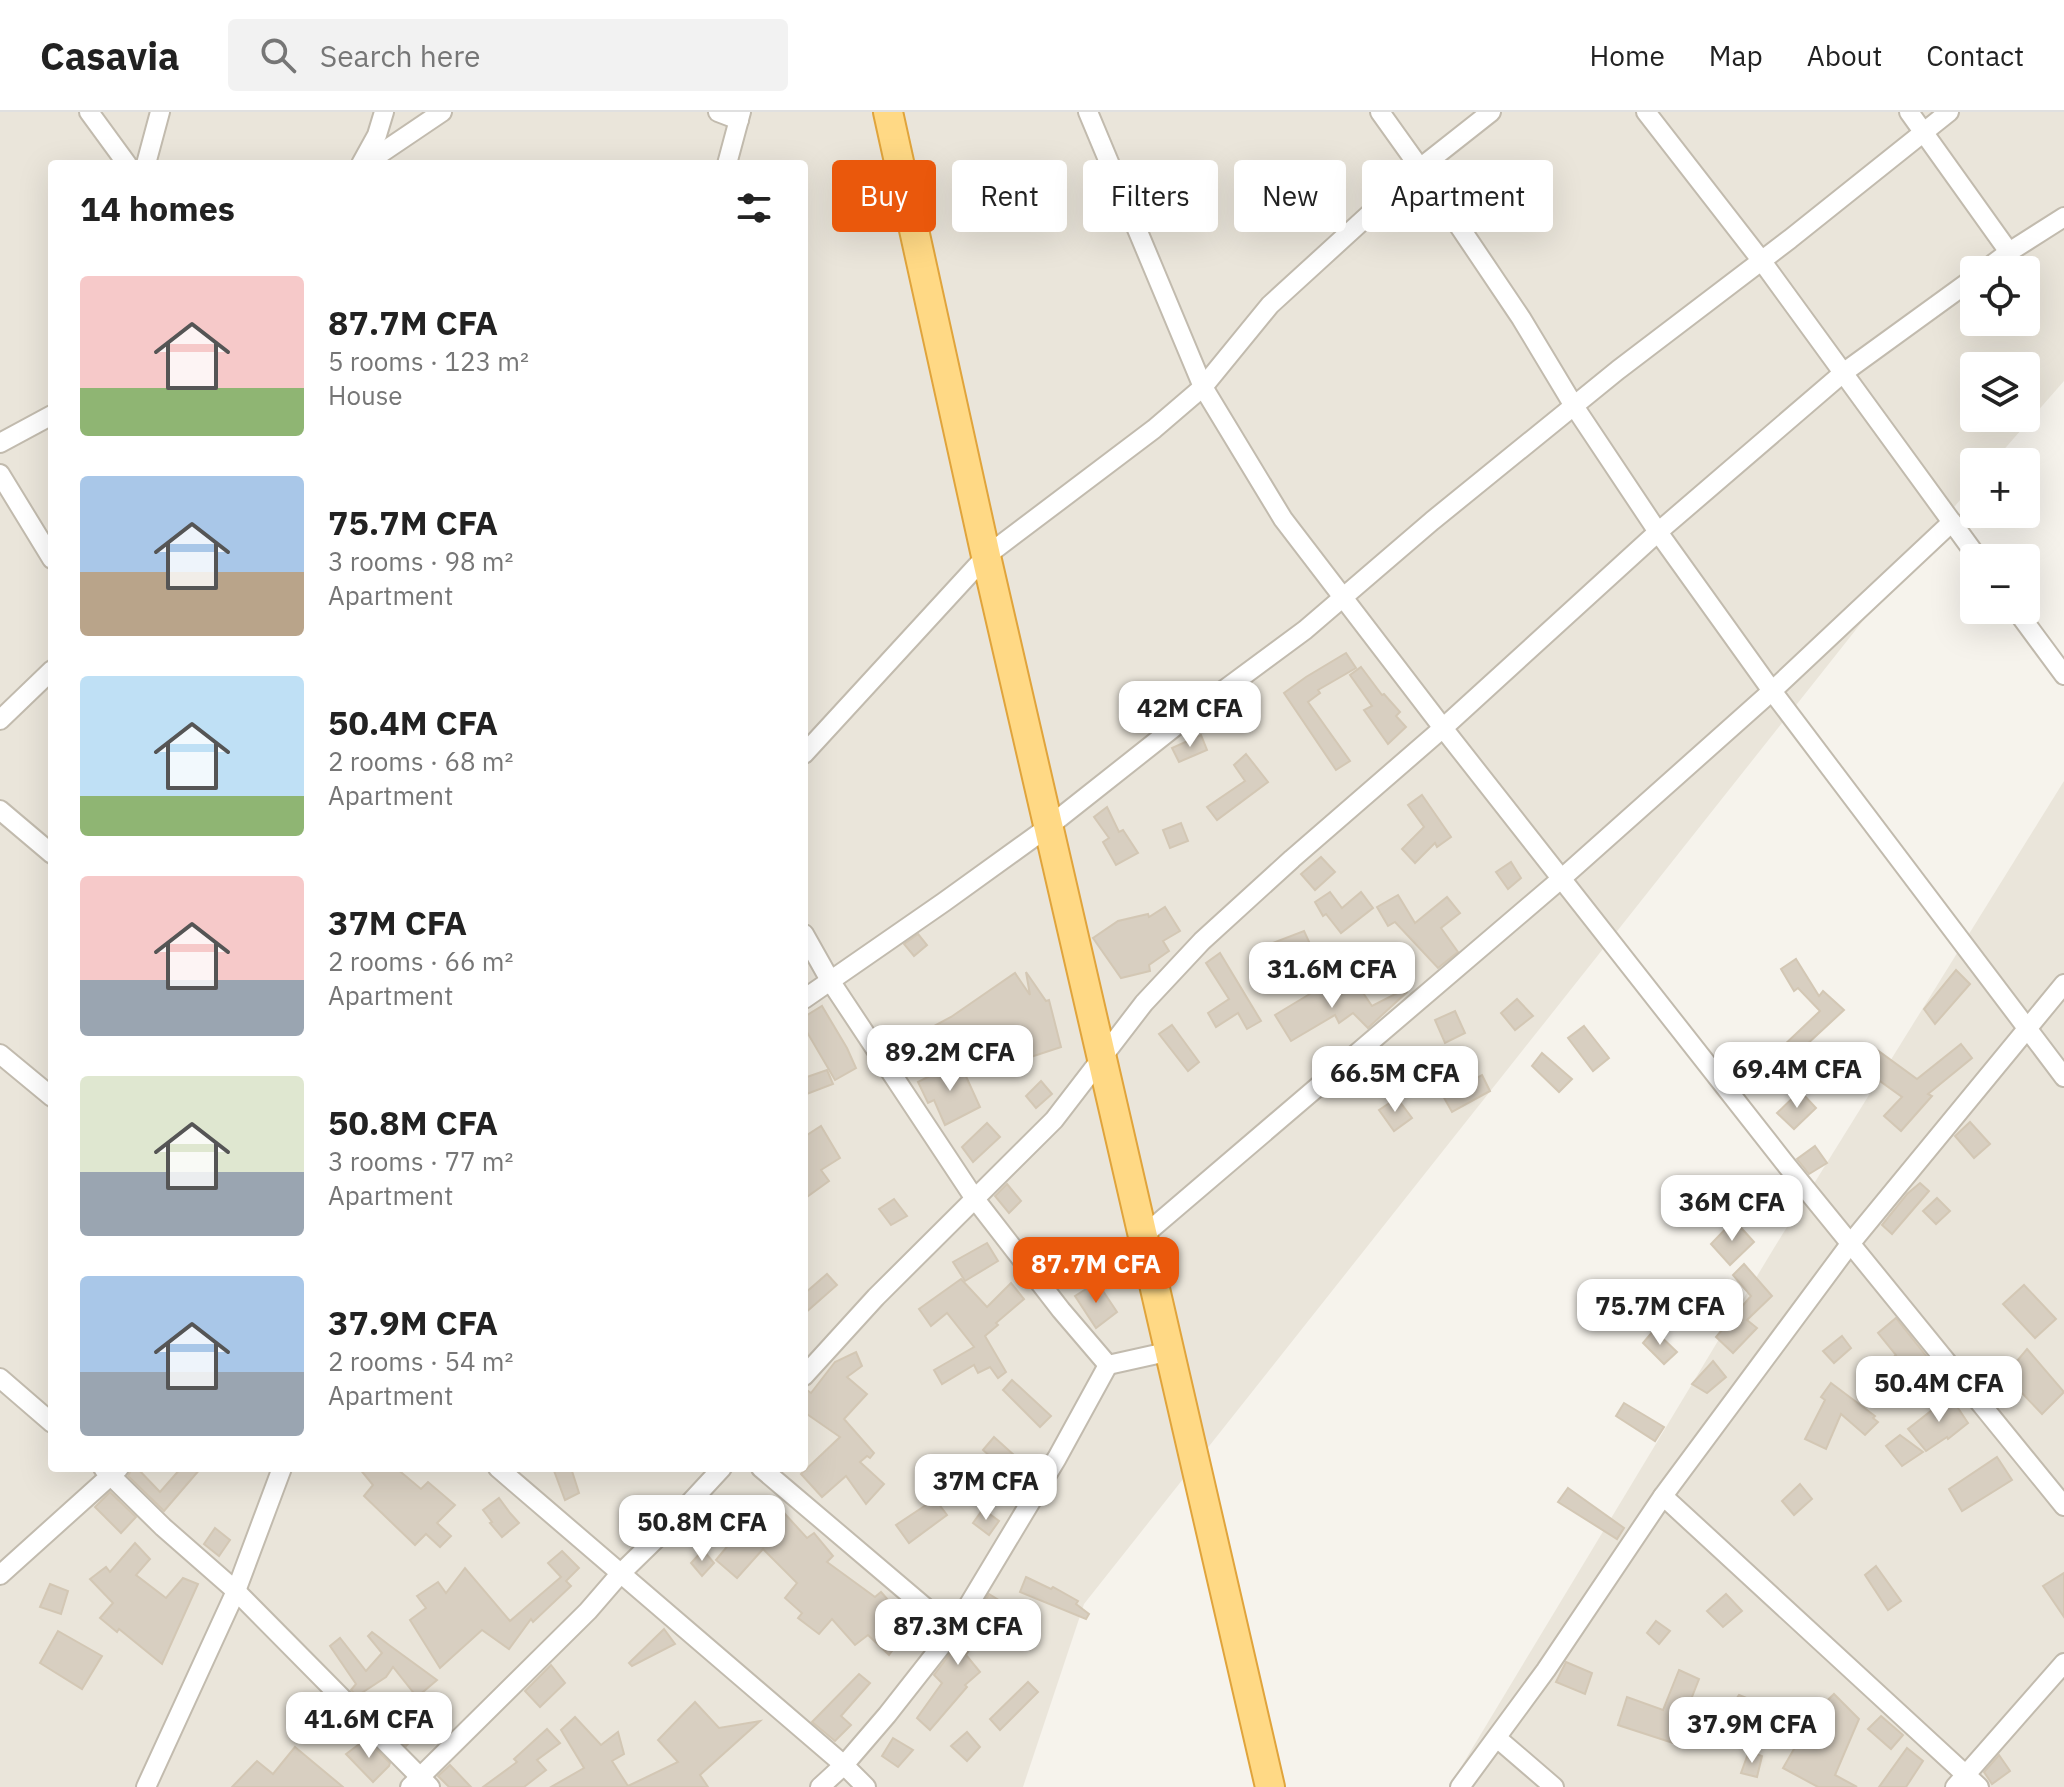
<!DOCTYPE html>
<meta charset="utf-8">
<style>
:root{--surface:#fff;--page:#f2f2f2;--text:#222;--muted:#767676;--line:#e0e0e0;--accent:#ea580c}
body{margin:0;font-family:"IBM Plex Sans",sans-serif;background:var(--page);color:var(--text);height:100vh;display:flex;flex-direction:column;font-size:30px;white-space:nowrap}
*{box-sizing:border-box;margin:0}
p{font-size:26px;color:var(--muted)}
.icon{flex:none;width:44px;height:44px;fill:none;stroke:currentColor;stroke-width:2;stroke-linecap:round;stroke-linejoin:round}
.map{position:relative;flex:1;overflow:hidden}
.details{position:absolute;left:48px;top:48px;width:760px;height:1312px;display:flex;flex-direction:column;background:var(--surface);border-radius:8px;box-shadow:0 8px 32px #0002}
.details>*{flex:none}
.guide{position:absolute;left:832px;top:48px;width:760px;height:72px;display:flex;gap:16px}
.tools{position:absolute;left:1960px;top:144px;display:grid;gap:16px}
.tools a{display:grid;place-items:center;width:80px;height:80px;border-radius:8px;background:var(--surface);box-shadow:0 8px 32px #0002;font-size:40px}
.price{position:absolute;translate:-50% -68px;padding:0 18px;border-radius:16px;background:#fff;color:#222;font-size:26px;line-height:52px;filter:drop-shadow(0 2px 4px #0008)}
.price::after{content:'';position:absolute;left:50%;top:48px;width:24px;height:18px;margin-left:-12px;background:inherit;clip-path:polygon(0 0,100% 0,50% 100%)}
.price.current{background:var(--accent);color:#fff}
ul{padding:0;list-style:none}
li{display:flex;align-items:center;gap:24px;height:200px;padding:0 32px}
li span{display:grid;place-items:center;flex:none;width:224px;height:160px;border-radius:8px;color:#555}
li>.icon{margin-inline-start:auto}
span .icon{width:96px;height:96px;fill:#fffc;stroke-width:1}
li b{font-size:34px}
h2{display:flex;justify-content:space-between;align-items:center;height:96px;padding:0 32px;font-size:34px}
.chip{padding:0 28px;border-radius:8px;background:var(--surface);box-shadow:0 8px 32px #0002;font-size:28px;line-height:72px}
.chip.current{background:var(--accent);color:#fff}
header{display:flex;align-items:center;gap:48px;box-sizing:border-box;height:112px;padding:0 40px;background:var(--surface);border-bottom:2px solid var(--line)}
header strong{font-size:38px}
nav{display:flex;gap:44px;margin-inline-start:auto;font-size:28px}
.search{width:560px;height:72px;background:var(--page);display:flex;align-items:center;gap:20px;box-sizing:border-box;padding:0 28px;border-radius:8px;color:var(--muted);font-size:30px}
.map>svg:first-child{display:block}
</style>
<header>
<strong>Casavia</strong>
<div class="search"><svg class="icon" aria-label="search" viewBox="0 0 24 24"><circle cx="10" cy="10" r="6"/><path d="M15 15l6 6"/></svg>Search here</div>
<nav><a>Home</a><a>Map</a><a>About</a><a>Contact</a></nav>
</header>
<div class="map">
<svg width="2064" height="1675" viewBox="0 0 2064 1675">
<rect width="100%" height="100%" fill="#f6f3ec"/>
<g fill="#eae5da" fill-rule="evenodd">
<path d="M0 0H2064V269L1993 350H1974V372L1942 409 1084 1492 1023 1675H0ZM52 52H804V1356H52ZM1974 158H2026V210H1974ZM1974 254H2026V306H1974Z"/>
<path d="M2064 669V1675H1449L1774 1136Z"/>
</g>
<g fill="#d8cfc1" stroke="#d3c7b4" stroke-width="2">
<path d="M1346 541 1356 556 1318 578 1320 581 1308 590 1350 649 1336 658 1284 581 1306 565Z"/>
<path d="M1361 555 1382 583 1384 582 1400 600 1396 604 1406 615 1388 632 1364 598 1372 594 1350 563Z"/>
<path d="M1201 623 1207 638 1179 650 1172 636Z"/>
<path d="M1246 642 1268 670 1217 708 1207 695 1245 669 1234 653Z"/>
<path d="M1422 683 1451 725 1437 735 1435 731 1415 751 1402 737 1424 715 1408 693Z"/>
<path d="M1107 695 1119 720 1123 718 1138 741 1116 753 1103 730 1109 726 1094 705Z"/>
<path d="M1181 711 1188 729 1170 736 1163 718Z"/>
<path d="M1321 745 1335 760 1315 778 1301 762Z"/>
<path d="M1511 750 1521 766 1508 777 1496 760Z"/>
<path d="M1330 780 1342 796 1361 780 1373 796 1341 821 1326 802 1323 804 1315 790Z"/>
<path d="M1398 783 1415 811 1447 785 1460 801 1441 816 1458 840 1438 856 1395 810 1388 814 1377 795Z"/>
<path d="M1165 795 1180 819 1163 829 1169 839 1149 853 1150 859 1121 866 1093 826 1118 809 1148 802 1149 805Z"/>
<path d="M1304 819 1311 834 1261 849 1257 837Z"/>
<path d="M918 822 927 833 914 844 904 832Z"/>
<path d="M1220 841 1261 909 1247 917 1238 901 1216 915 1208 901 1229 887 1206 851Z"/>
<path d="M1796 847 1819 884 1823 879 1844 898 1791 947 1781 936 1820 899 1798 876 1794 879 1781 857Z"/>
<path d="M1956 858 1970 872 1935 912 1924 897Z"/>
<path d="M1026 860 1046 889 1049 888 1061 935 1031 945 1029 931 995 939 977 914 945 934 932 915 951 905 1015 861 1030 883Z"/>
<path d="M1328 871 1337 885 1357 872 1372 894 1405 877 1407 880 1368 916 1353 901 1339 911 1335 903 1291 929 1275 903Z"/>
<path d="M1517 887 1533 904 1515 918 1501 901Z"/>
<path d="M822 894 847 936 856 956 835 968 804 915V905Z"/>
<path d="M1455 899 1465 921 1445 931 1435 908Z"/>
<path d="M1172 913 1199 950 1188 959 1159 922Z"/>
<path d="M1584 914 1609 946 1593 959 1568 926Z"/>
<path d="M1961 932 1972 946 1928 982 1932 984 1901 1019 1884 1004 1902 985 1859 954 1873 935 1917 967Z"/>
<path d="M1542 941 1572 967 1559 980 1532 954Z"/>
<path d="M959 949 980 995 945 1013 934 988 928 991 918 970Z"/>
<path d="M827 958 833 972 804 983V966Z"/>
<path d="M1482 963 1490 979 1452 1000 1443 984Z"/>
<path d="M1041 969 1052 982 1036 996 1026 984Z"/>
<path d="M1800 979 1816 996 1794 1017 1777 1001Z"/>
<path d="M1397 986 1412 1006 1394 1019 1379 998Z"/>
<path d="M1970 1010 1990 1032 1974 1046 1955 1024Z"/>
<path d="M987 1011 1000 1025 973 1050 962 1035Z"/>
<path d="M821 1014 840 1046 821 1058 829 1069 804 1087V1025Z"/>
<path d="M1815 1034 1827 1051 1809 1062 1797 1047Z"/>
<path d="M1920 1071 1929 1079 1892 1122 1882 1113 1907 1082Z"/>
<path d="M1007 1072 1021 1089 1009 1101 995 1084Z"/>
<path d="M1937 1086 1950 1099 1936 1112 1923 1099Z"/>
<path d="M894 1087 907 1104 891 1113 879 1097Z"/>
<path d="M1734 1108 1754 1130 1730 1153 1711 1132Z"/>
<path d="M987 1131 998 1149 965 1169 953 1150Z"/>
<path d="M1744 1152 1772 1184 1747 1208 1757 1216 1733 1241 1716 1225 1751 1184 1733 1163Z"/>
<path d="M827 1162 837 1173 804 1202V1182Z"/>
<path d="M961 1167 987 1195 1011 1171 1024 1187 996 1211 998 1213 985 1224 1006 1260 998 1266 990 1255 978 1261 974 1253 942 1272 934 1258 974 1235 947 1201 931 1214 919 1197Z"/>
<path d="M1097 1170 1117 1200 1096 1216 1075 1184Z"/>
<path d="M2024 1173 2056 1207 2035 1226 2003 1192Z"/>
<path d="M1896 1206 1943 1265 1928 1277 1920 1267 1889 1292 1868 1266 1896 1243 1878 1221Z"/>
<path d="M1654 1218 1677 1240 1664 1252 1643 1231Z"/>
<path d="M1842 1224 1851 1236 1834 1251 1823 1239Z"/>
<path d="M2027 1237 2064 1280 2042 1302 2019 1278 2021 1276 2007 1261Z"/>
<path d="M856 1240 862 1254 847 1265 867 1282 844 1307 874 1341 870 1346 867 1344 860 1350 884 1372 866 1392 846 1364 822 1385 801 1362 840 1325 804 1300V1276L811 1281 835 1250Z"/>
<path d="M1713 1249 1726 1265 1707 1281 1692 1272Z"/>
<path d="M1012 1268 1051 1304 1040 1315 1003 1278Z"/>
<path d="M1831 1271 1875 1304 1873 1306 1878 1310 1865 1323 1841 1302 1826 1337 1805 1327 1825 1288 1821 1285Z"/>
<path d="M1950 1284 1968 1311 1948 1327 1947 1325 1926 1339 1908 1317Z"/>
<path d="M1624 1291 1664 1315 1655 1329 1616 1304Z"/>
<path d="M1900 1323 1923 1340 1902 1354 1886 1334Z"/>
<path d="M994 1325 1014 1343 986 1375 996 1383 983 1396 963 1378 992 1346 983 1338Z"/>
<path d="M1997 1345 2012 1368 1962 1399 1949 1377Z"/>
<path d="M132 1356H137L160 1380 181 1356H201L164 1399 128 1364Z"/>
<path d="M359 1356H396L421 1377 428 1370 455 1393 437 1411 451 1424 440 1435 426 1422 415 1433 364 1384 373 1373Z"/>
<path d="M553 1356H571L579 1381 565 1388Z"/>
<path d="M1800 1372 1812 1387 1794 1403 1782 1389Z"/>
<path d="M1568 1376 1624 1416 1617 1427 1558 1390Z"/>
<path d="M110 1380 136 1405 121 1421 95 1395Z"/>
<path d="M499 1386 510 1401 519 1411 502 1425 490 1411 492 1410 483 1398Z"/>
<path d="M935 1387 947 1403 909 1431 896 1413Z"/>
<path d="M983 1397 999 1409 989 1423 973 1411Z"/>
<path d="M754 1402 768 1417 785 1402 807 1426 814 1421 833 1444 827 1450 875 1485 881 1480 896 1497 882 1510 902 1525 889 1543 868 1523 855 1533 832 1507 819 1522 798 1506 802 1501 785 1486 797 1471 763 1437 737 1466 716 1448Z"/>
<path d="M215 1416 230 1428 219 1444 204 1432Z"/>
<path d="M135 1431 150 1447 136 1463 166 1486 183 1466 198 1472 162 1552 119 1517 117 1520 100 1506 113 1491 90 1467 106 1455 110 1460Z"/>
<path d="M703 1438 714 1451 702 1464 691 1451Z"/>
<path d="M562 1439 579 1456 566 1469 571 1474 533 1510 531 1507 509 1537 482 1518 440 1556 410 1508 426 1496 417 1484 438 1470 446 1481 465 1456 510 1509 561 1465 548 1451Z"/>
<path d="M1876 1454 1901 1489 1888 1498 1865 1463Z"/>
<path d="M2064 1461V1505L2043 1474Z"/>
<path d="M1026 1465 1051 1477 1053 1475 1078 1489 1076 1492 1089 1502 1086 1507 1020 1480Z"/>
<path d="M50 1472 68 1479 61 1502 40 1495Z"/>
<path d="M989 1482 1002 1490 966 1543 980 1560 965 1573 967 1575 930 1618 917 1606 942 1571 934 1563 962 1526Z"/>
<path d="M1726 1482 1742 1499 1723 1515 1707 1499Z"/>
<path d="M1656 1509 1670 1519 1659 1532 1647 1521Z"/>
<path d="M664 1517 675 1532 632 1554 629 1551Z"/>
<path d="M58 1519 102 1544 82 1577 40 1551Z"/>
<path d="M372 1520 389 1533 437 1568 417 1585 393 1555 386 1565 357 1584 351 1578 356 1572 330 1534 340 1526 366 1559 382 1541 368 1524Z"/>
<path d="M1566 1550 1592 1561 1585 1582 1556 1570Z"/>
<path d="M551 1553 565 1571 540 1595 525 1579Z"/>
<path d="M1679 1558 1699 1567 1686 1600 1683 1599 1673 1631 1618 1613 1627 1585 1663 1598Z"/>
<path d="M859 1562 870 1571 841 1604 851 1613 835 1629 812 1610Z"/>
<path d="M1028 1570 1038 1580 1000 1618 990 1607Z"/>
<path d="M1834 1582 1859 1607 1835 1663 1857 1675H1818L1783 1656 1805 1618 1815 1624 1806 1609Z"/>
<path d="M1739 1583 1764 1593 1751 1616 1726 1602Z"/>
<path d="M695 1590 719 1616 760 1609 700 1663 708 1675H551L584 1656 561 1618 575 1605 601 1633 618 1620 624 1642 612 1649 628 1674 678 1650 658 1628Z"/>
<path d="M1881 1604 1903 1623 1891 1637 1868 1617Z"/>
<path d="M407 1607 420 1619 406 1634 392 1620Z"/>
<path d="M547 1617 560 1631 537 1648 546 1658 524 1675H483L517 1650 514 1647Z"/>
<path d="M967 1620 980 1635 967 1649 951 1634Z"/>
<path d="M893 1626 913 1638 898 1655 882 1644Z"/>
<path d="M366 1627 390 1651 389 1654 373 1670 346 1642Z"/>
<path d="M295 1635 343 1675H232L257 1649 273 1662Z"/>
<path d="M1907 1636 1923 1649 1906 1675H1879Z"/>
<path d="M1749 1639 1762 1644 1757 1665 1741 1661Z"/>
<path d="M1999 1643 2010 1659 1992 1672 1984 1660Z"/>
<path d="M450 1653 471 1675H449L438 1664Z"/>
</g>
<g fill="none" stroke-linecap="round" stroke-linejoin="round">
<g stroke="#c2bbae" stroke-width="22">
<g id="minor">
<path d="M89 0 127 52"/>
<path d="M718 0 739 8"/>
<path d="M1088 0 1203 275 1283 407 1443 616 1784 1050 2064 1394"/>
<path d="M1380 0 1420 56 1521 206 1574 294 1658 420 1772 579 2064 965"/>
<path d="M1646 0 1761 148 1978 446"/>
<path d="M1909 0 2009 140"/>
<path d="M146 52 160 0"/>
<path d="M361 52 377 23 384 0"/>
<path d="M365 52 442 0"/>
<path d="M727 52 741 0"/>
<path d="M1985 158 2009 140 2064 105"/>
<path d="M0 331 52 303"/>
<path d="M0 362 52 447"/>
<path d="M2016 498 2064 563"/>
<path d="M0 608 52 558"/>
<path d="M804 642 986 444 1154 317 1203 275 1270 193 1420 56 1491 0"/>
<path d="M0 698 52 742"/>
<path d="M804 822 831 870 975 1087 1061 1198 1108 1253 1171 1239"/>
<path d="M804 887 944 790 1048 715 1182 609 1305 518 1432 409 1618 258 1790 127 1949 0"/>
<path d="M0 942 52 985"/>
<path d="M1143 1124 1561 767 1772 579 1952 410"/>
<path d="M804 1264 876 1185 1054 1008 1144 891 1202 829 1292 747 1443 616 1658 420 1843 261 1974 166"/>
<path d="M0 1266 52 1311"/>
<path d="M103 1356 163 1415 236 1479 430 1675"/>
<path d="M498 1356 844 1653 866 1675"/>
<path d="M761 1356 953 1519"/>
<path d="M1663 1384 1979 1675"/>
<path d="M0 1463 119 1356"/>
<path d="M1497 1626 1554 1675"/>
<path d="M146 1675 236 1479 282 1356"/>
<path d="M410 1675 588 1499 620 1462 659 1424 722 1356"/>
<path d="M820 1675 844 1653 887 1603 953 1519 1057 1346 1108 1253"/>
<path d="M1460 1675 1546 1558 1663 1384 1850 1132 2064 872"/>
<path d="M1955 1675 2064 1551"/>
</g>
</g>
<g stroke="#e0a43c" stroke-width="32">
<path id="trunk" d="M888 0 986 444 1270 1675"/>
</g>
<use href="#minor" stroke="#fff" stroke-width="18"/>
<use href="#trunk" stroke="#ffd985" stroke-width="28"/>
</g>
</svg>
<div class="tools">
<a><svg class="icon" aria-label="locate" viewBox="0 0 24 24"><circle cx="12" cy="12" r="6"/><path d="M12 2v4M12 18v4M2 12h4M18 12h4"/></svg></a>
<a><svg class="icon" aria-label="layers" viewBox="0 0 24 24"><path d="M12 4l9 5-9 5-9-5zM3 14l9 5 9-5"/></svg></a>
<a>+</a>
<a>−</a>
</div>
<b class="price" style="left:1190px;top:637px">42M CFA</b>
<b class="price" style="left:1332px;top:898px">31.6M CFA</b>
<b class="price" style="left:950px;top:981px">89.2M CFA</b>
<b class="price" style="left:1797px;top:998px">69.4M CFA</b>
<b class="price" style="left:1395px;top:1002px">66.5M CFA</b>
<b class="price" style="left:1732px;top:1131px">36M CFA</b>
<b class="price current" style="left:1096px;top:1193px">87.7M CFA</b>
<b class="price" style="left:1660px;top:1235px">75.7M CFA</b>
<b class="price" style="left:1939px;top:1312px">50.4M CFA</b>
<b class="price" style="left:986px;top:1410px">37M CFA</b>
<b class="price" style="left:702px;top:1451px">50.8M CFA</b>
<b class="price" style="left:958px;top:1555px">87.3M CFA</b>
<b class="price" style="left:369px;top:1648px">41.6M CFA</b>
<b class="price" style="left:1752px;top:1653px">37.9M CFA</b>
<div class="guide">
<a class="chip current">Buy</a>
<a class="chip">Rent</a>
<a class="chip">Filters</a>
<a class="chip">New</a>
<a class="chip">Apartment</a>
</div>
<section class="details">
<h2>14 homes<svg class="icon" aria-label="filters" viewBox="0 0 24 24"><path d="M4 7h16M4 17h16"/><circle cx="9" cy="7" r="2"/><circle cx="15" cy="17" r="2"/></svg></h2>
<ul>
<li><span style="background:linear-gradient(#f6c9c9 70%,#8fb573 0)"><svg class="icon" aria-label="home" viewBox="0 0 24 24"><path d="M3 11l9-7 9 7M6 9v11h12V9"/></svg></span><div><b>87.7M CFA</b><p>5 rooms · 123 m²</p><p>House</p></div></li>
<li><span style="background:linear-gradient(#a9c7e8 60%,#b9a48a 0)"><svg class="icon" aria-label="home" viewBox="0 0 24 24"><path d="M3 11l9-7 9 7M6 9v11h12V9"/></svg></span><div><b>75.7M CFA</b><p>3 rooms · 98 m²</p><p>Apartment</p></div></li>
<li><span style="background:linear-gradient(#bfe0f5 75%,#8fb573 0)"><svg class="icon" aria-label="home" viewBox="0 0 24 24"><path d="M3 11l9-7 9 7M6 9v11h12V9"/></svg></span><div><b>50.4M CFA</b><p>2 rooms · 68 m²</p><p>Apartment</p></div></li>
<li><span style="background:linear-gradient(#f6c9c9 65%,#9aa5b1 0)"><svg class="icon" aria-label="home" viewBox="0 0 24 24"><path d="M3 11l9-7 9 7M6 9v11h12V9"/></svg></span><div><b>37M CFA</b><p>2 rooms · 66 m²</p><p>Apartment</p></div></li>
<li><span style="background:linear-gradient(#dfe7d0 60%,#9aa5b1 0)"><svg class="icon" aria-label="home" viewBox="0 0 24 24"><path d="M3 11l9-7 9 7M6 9v11h12V9"/></svg></span><div><b>50.8M CFA</b><p>3 rooms · 77 m²</p><p>Apartment</p></div></li>
<li><span style="background:linear-gradient(#a9c7e8 60%,#9aa5b1 0)"><svg class="icon" aria-label="home" viewBox="0 0 24 24"><path d="M3 11l9-7 9 7M6 9v11h12V9"/></svg></span><div><b>37.9M CFA</b><p>2 rooms · 54 m²</p><p>Apartment</p></div></li>
</ul>
</section>
</div>
